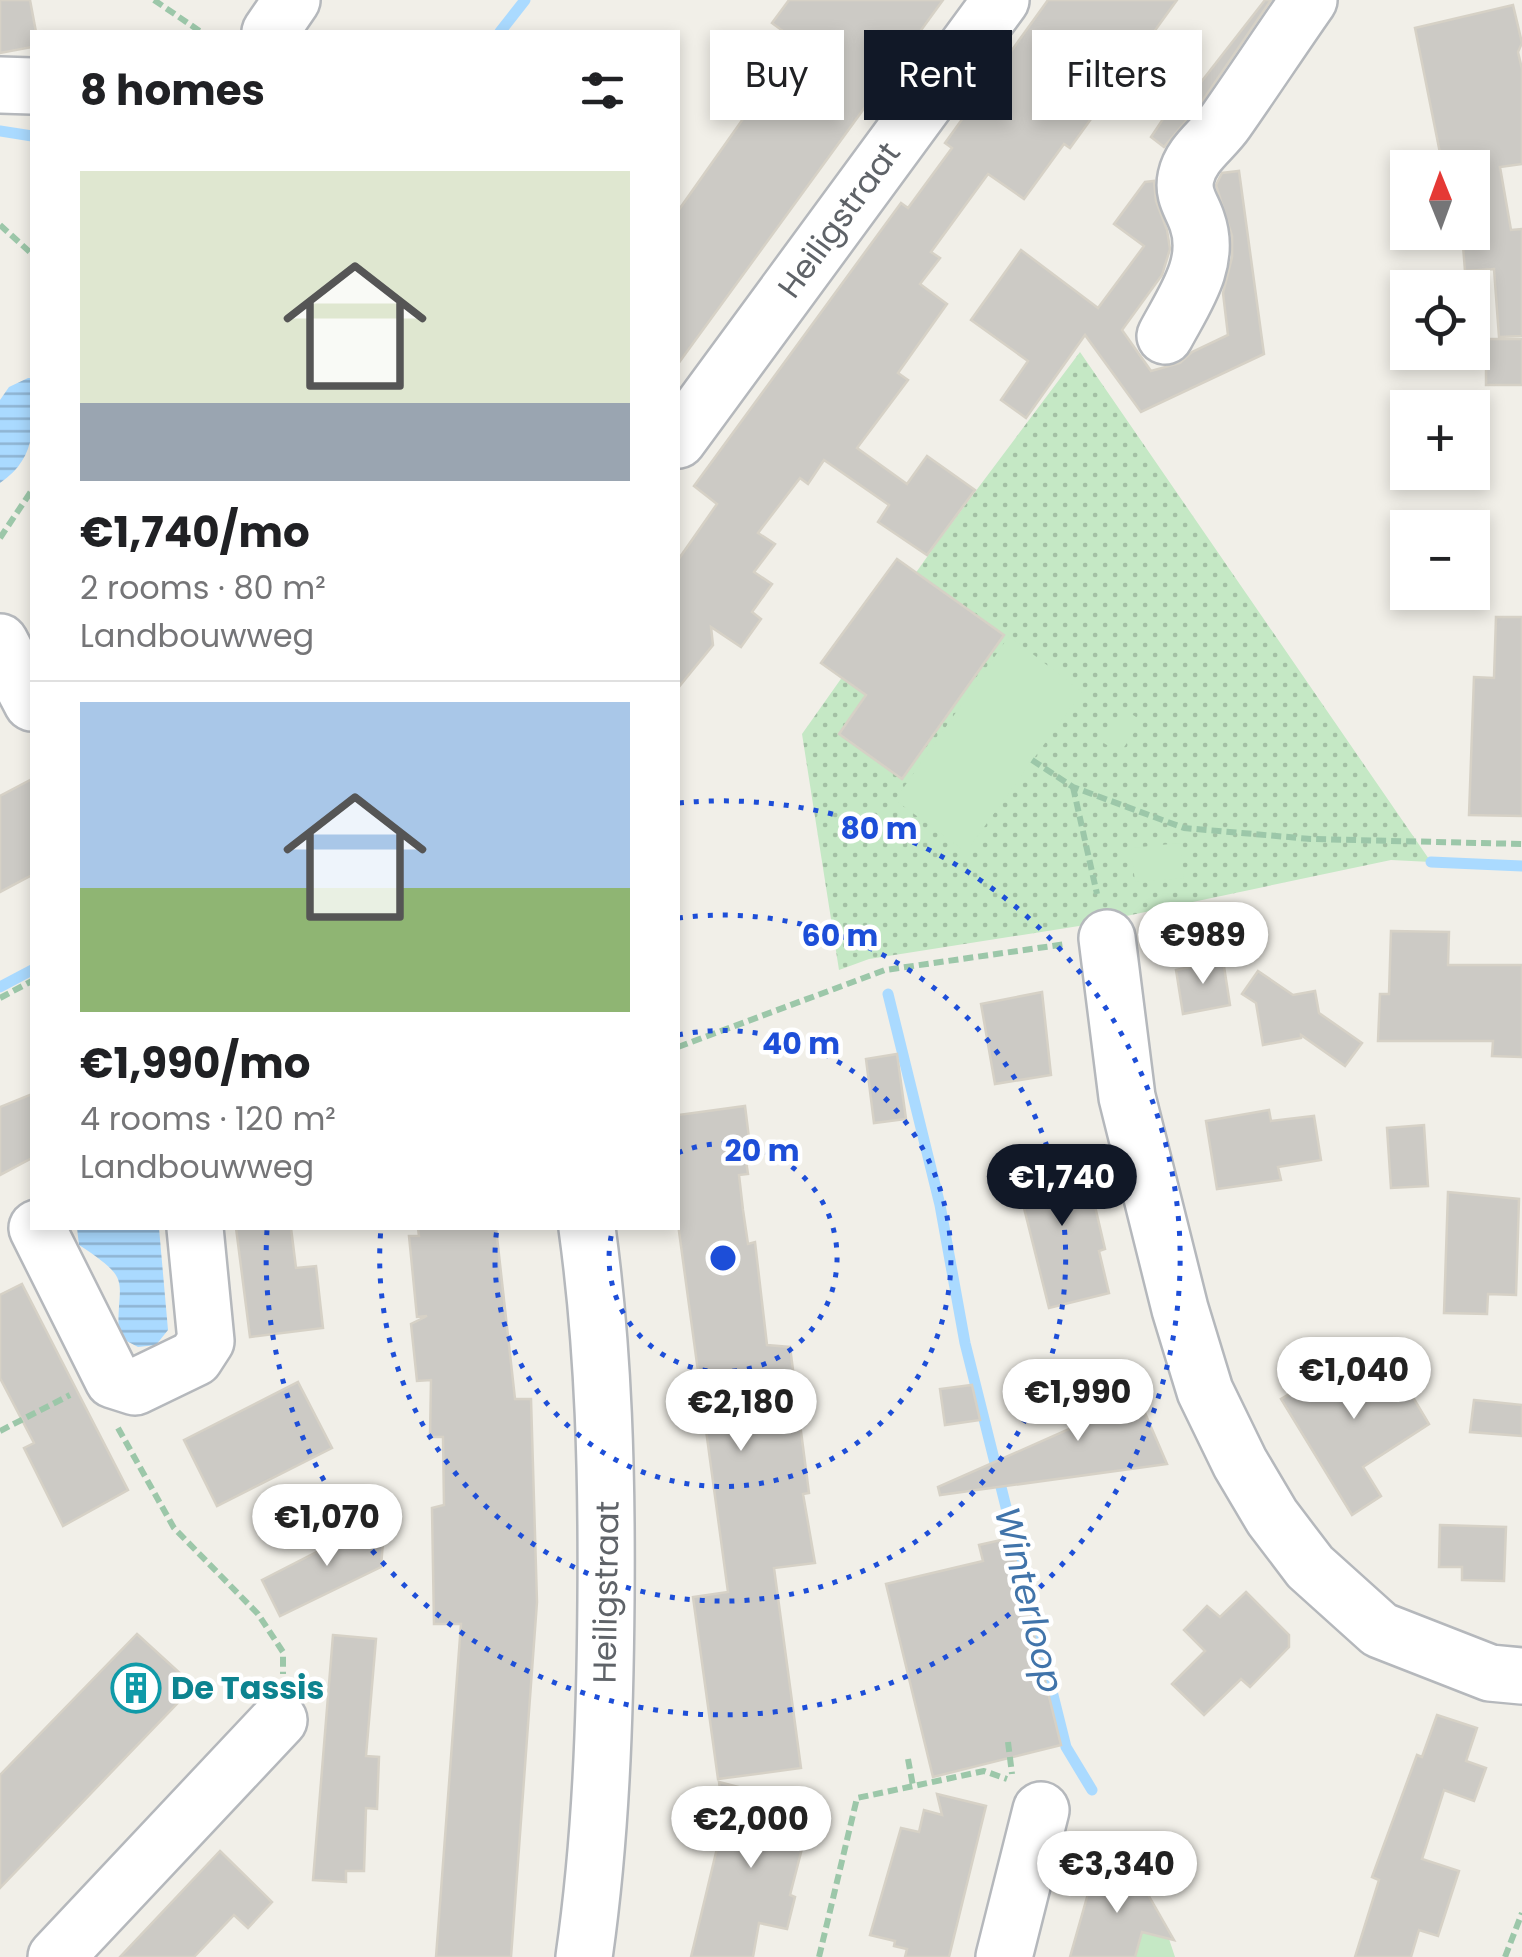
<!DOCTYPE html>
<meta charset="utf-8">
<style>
:root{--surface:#fff;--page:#f2f2f2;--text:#202124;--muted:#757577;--line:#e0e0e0;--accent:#111827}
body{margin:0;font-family:Poppins,sans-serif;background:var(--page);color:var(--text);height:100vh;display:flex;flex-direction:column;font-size:38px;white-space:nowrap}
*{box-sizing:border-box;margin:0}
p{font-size:32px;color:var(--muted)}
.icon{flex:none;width:55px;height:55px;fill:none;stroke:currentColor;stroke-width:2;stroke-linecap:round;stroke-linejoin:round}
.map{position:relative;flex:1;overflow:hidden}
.panel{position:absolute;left:30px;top:30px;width:650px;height:1200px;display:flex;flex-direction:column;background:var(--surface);border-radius:0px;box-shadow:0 5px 15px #0003}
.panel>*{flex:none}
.hud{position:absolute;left:710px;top:30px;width:660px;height:90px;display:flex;gap:20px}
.needle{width:65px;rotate:359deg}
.fabs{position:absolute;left:1390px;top:150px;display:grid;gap:20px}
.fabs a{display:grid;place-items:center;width:100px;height:100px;border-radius:0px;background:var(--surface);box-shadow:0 5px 15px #0003;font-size:50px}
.price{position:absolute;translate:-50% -85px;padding:0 22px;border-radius:35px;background:#fff;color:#222;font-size:32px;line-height:65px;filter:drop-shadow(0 2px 5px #0008)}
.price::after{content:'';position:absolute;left:50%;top:60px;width:30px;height:22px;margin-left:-15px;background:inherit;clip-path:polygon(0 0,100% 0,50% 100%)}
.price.on{background:var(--accent);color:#fff}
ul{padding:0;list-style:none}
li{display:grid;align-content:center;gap:20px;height:530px;padding:0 50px}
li+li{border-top:2px solid var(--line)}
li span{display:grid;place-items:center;height:310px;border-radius:0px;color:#555}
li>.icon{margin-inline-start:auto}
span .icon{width:180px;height:180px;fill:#fffc;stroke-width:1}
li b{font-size:42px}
h2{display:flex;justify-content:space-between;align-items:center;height:120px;padding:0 50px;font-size:42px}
.chip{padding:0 35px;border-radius:0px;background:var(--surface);box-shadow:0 5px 15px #0003;font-size:35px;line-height:90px}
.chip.on{background:var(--accent);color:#fff}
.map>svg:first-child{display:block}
</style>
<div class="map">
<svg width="1522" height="1957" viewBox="0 0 1522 1957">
<defs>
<pattern id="grass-dots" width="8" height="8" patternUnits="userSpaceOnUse" patternTransform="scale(2.5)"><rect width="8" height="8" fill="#c5e8c5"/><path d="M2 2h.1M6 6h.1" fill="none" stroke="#a3c0a4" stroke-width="1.8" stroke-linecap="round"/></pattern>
<pattern id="water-rules" width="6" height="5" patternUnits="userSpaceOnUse" patternTransform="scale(2.5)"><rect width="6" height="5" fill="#aadaff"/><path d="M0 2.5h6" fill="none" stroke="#8eb4d2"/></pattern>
</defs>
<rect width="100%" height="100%" fill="#f1efe8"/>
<path fill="url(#grass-dots)" d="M1080 352 1431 862 1391 860 1079 926 869 959 839 970 802 734 939 540Z"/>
<g fill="#c5e8c5">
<path d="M1009 636 1082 692 966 852 895 800Z"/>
<path d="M1124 709 1142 721 1120 753 1102 742Z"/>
<path d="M1180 843 1184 878 1135 882 1131 848Z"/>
<path d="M1142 1932 1169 1939 1175 1957H1135Z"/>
</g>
<g fill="url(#water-rules)">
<path d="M28 378H32C33 420 40 456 0 483V400L9 387Z"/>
<path d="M77 1228H159L168 1330 156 1345 138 1347 119 1337C115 1279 137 1283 79 1245Z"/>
</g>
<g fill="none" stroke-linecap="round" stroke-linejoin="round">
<g stroke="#aadaff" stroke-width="11">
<path d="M500 32 525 0"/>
<path d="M0 131 32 136"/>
<path d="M1431 862 1522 866"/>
<path d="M0 987 32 970"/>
<path d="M888 994 940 1205 965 1343 1066 1747 1092 1790"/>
</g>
</g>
<g fill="#cccac5" stroke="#d6d1c6" stroke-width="2.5">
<path d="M0 0H30L36 32H32V47L0 53Z"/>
<path d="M789 0H943L678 364V211L786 58 776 50 787 34 772 23Z"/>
<path d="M1048 0H1177L1070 148 1064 144 1024 199 988 174 931 252 940 258 920 284 947 304 898 373 908 380 857 448 907 484 927 456 975 490 927 555 878 522 889 505 824 460 808 484 800 478 758 533 775 544 754 572 772 584 752 612 761 619 741 647 711 627 713 645 678 688V560L717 504 694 486 901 203 908 208 952 148 945 143Z"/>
<path d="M1265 0H1271L1201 103 1164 147 1151 137 1167 113 1173 118Z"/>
<path d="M1513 5 1522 43 1518 52 1522 69V164L1500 167 1511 230 1522 229V336L1499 337 1494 269 1465 271 1462 233H1472V168H1443L1415 28Z"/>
<path d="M1239 171 1264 354 1141 412 1085 335 1026 418 1001 400 1028 361 971 320 1021 250 1098 308 1144 246 1114 224 1145 182 1154 181 1156 201 1167 230 1170 249 1162 275 1122 330 1151 371 1180 363 1192 352 1228 335 1223 293 1232 257V236L1216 185 1222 173Z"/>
<rect x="1486" y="339" width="36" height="46"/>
<path d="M897 559 1004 635 902 779 839 734 866 695 821 663Z"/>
<path d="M1496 617H1522V816L1469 815 1474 677 1494 678Z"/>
<path d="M32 779V875L0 892V796Z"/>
<path d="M1391 931 1449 932 1448 965H1522V1057L1492 1056 1493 1041H1378L1380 994H1389Z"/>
<path d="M1223 960 1230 1005 1183 1014 1176 970Z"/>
<path d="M1258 971 1293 995 1315 991 1319 1013 1362 1043 1345 1066 1301 1035V1038L1263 1045 1256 1003 1242 994Z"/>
<path d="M1042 992 1051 1075 995 1084 981 1004Z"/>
<path d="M897 1054 906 1119 874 1123 866 1059Z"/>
<path d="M32 1094V1158L0 1175V1107Z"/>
<path d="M745 1106 751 1154 745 1155 748 1174 739 1175 743 1210 748 1244 755 1242 767 1345 790 1347 809 1493 803 1494 815 1563 774 1568 801 1768 718 1779 693 1597 728 1592 678 1224V1115Z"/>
<path d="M1269 1110 1271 1121 1314 1116 1321 1160 1278 1167 1281 1180 1217 1189 1206 1121Z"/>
<path d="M1424 1125 1428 1186 1391 1188 1387 1128Z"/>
<path d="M1056 1149 1063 1178 1087 1172 1105 1249 1099 1251 1109 1293 1049 1308 1012 1160Z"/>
<path d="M1448 1192 1519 1199 1516 1295 1488 1294 1487 1314 1444 1313Z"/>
<path d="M236 1228H291L296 1268 316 1266 323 1328 250 1337Z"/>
<path d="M418 1228H496L515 1399H531L537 1602 511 1957H436L461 1624H434L432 1508 444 1505 443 1437H430L431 1380 417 1381 411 1324 427 1316 417 1317 409 1236H419Z"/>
<path d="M22 1284 128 1490 63 1526 24 1448 34 1443 0 1378V1295Z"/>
<path d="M1359 1340 1386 1387 1401 1377 1429 1424 1363 1467 1381 1496 1352 1515 1281 1399 1337 1366 1331 1357Z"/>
<path d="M1114 1366 1134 1409 1142 1406 1167 1464 940 1495 938 1487 1094 1418 1078 1382Z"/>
<path d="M298 1382 332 1448 217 1506 184 1440Z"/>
<path d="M972 1385 980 1420 945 1425 940 1389Z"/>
<path d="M1474 1400 1522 1405V1436L1470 1432Z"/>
<path d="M385 1517 381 1567 280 1616 262 1580Z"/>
<path d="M1440 1525 1506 1527 1504 1581 1462 1580V1567H1439Z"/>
<path d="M1010 1538 1061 1745 933 1777 886 1584 983 1561 979 1545Z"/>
<path d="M1246 1592 1289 1635V1647L1250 1687 1241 1679 1204 1715 1172 1684 1205 1651 1184 1630 1207 1606 1220 1617Z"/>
<path d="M137 1634 194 1686 0 1888V1775Z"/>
<path d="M333 1635 376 1639 366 1756 379 1757 377 1809 366 1808 364 1871H346V1882L313 1880Z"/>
<path d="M1437 1715 1477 1728 1466 1761 1486 1768 1474 1801 1444 1790 1422 1859 1459 1871 1438 1936 1419 1930 1411 1957H1355L1379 1880 1372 1877 1417 1755 1422 1757Z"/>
<path d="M719 1782 813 1806 790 1895 795 1897 787 1929 759 1923 753 1957H691L724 1819Z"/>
<path d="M937 1794 986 1806 949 1957H905L907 1949 894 1946 895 1941 870 1935 901 1828 919 1832 924 1810 942 1815Z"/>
<path d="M220 1851 272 1902 248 1928 234 1915 194 1957H120Z"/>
<path d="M1107 1862 1134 1870 1174 1940 1142 1932 1135 1957H1070L1093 1876 1102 1879Z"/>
</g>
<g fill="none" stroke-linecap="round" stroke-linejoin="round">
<g stroke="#b5b8bc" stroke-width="60">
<g id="minor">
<path d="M270 32 292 0"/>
<path d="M0 85 32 86"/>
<path d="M1165 336C1184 300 1212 263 1197 221 1192 206 1182 195 1186 177 1191 153 1213 140 1226 121 1254 81 1281 40 1309 0"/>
<path d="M678 440 1001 0"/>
<path d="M0 642 32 703"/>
<path d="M1107 938 1127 1097 1180 1309 1205 1391 1240 1463 1272 1517 1310 1567 1380 1630 1490 1673 1522 1676"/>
<path d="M37 1228 113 1380 135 1387 195 1358 206 1341 195 1228"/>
<path d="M56 1957 279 1720"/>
<path d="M584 1957C601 1839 605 1720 606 1600 607 1476 604 1351 587 1228"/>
<path d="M1004 1957 1041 1810"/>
</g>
</g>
<g stroke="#9cc7a9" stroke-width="6" stroke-dasharray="10 5" stroke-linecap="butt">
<path d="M154 0 201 32"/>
<path d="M0 225 32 254"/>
<path d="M0 538 32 490"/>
<path d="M1032 760 1073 787 1184 828 1311 839 1522 844"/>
<path d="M1073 787 1097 894"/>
<path d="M0 998 32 981"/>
<path d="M678 1047 885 970 1066 944"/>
<path d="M118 1428 174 1528 258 1614 283 1652V1674"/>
<path d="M0 1431 70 1395"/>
<path d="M1008 1742 1012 1774"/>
<path d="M908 1759 913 1786"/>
<path d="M819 1957 857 1798 984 1771 1007 1779"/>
<path d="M1505 1957 1522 1913"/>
</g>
<use href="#minor" stroke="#fff" stroke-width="55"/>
</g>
<g fill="none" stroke="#1d4ed8" stroke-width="5" stroke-dasharray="5 10">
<path d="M678 1153A114 114 0 1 1 613 1228"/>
<path d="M678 1035A228 228 0 1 1 497 1228"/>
<path d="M678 918A343 343 0 1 1 381 1228"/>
<path d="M679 803A457 457 0 1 1 267 1230"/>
</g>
<defs>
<g id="building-ring" transform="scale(2.5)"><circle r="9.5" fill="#fff" stroke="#0f9aa8" stroke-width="1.5"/><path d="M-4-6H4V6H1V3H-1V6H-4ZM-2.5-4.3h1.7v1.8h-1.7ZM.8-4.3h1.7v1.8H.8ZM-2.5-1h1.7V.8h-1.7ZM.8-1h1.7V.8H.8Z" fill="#0f9aa8"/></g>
</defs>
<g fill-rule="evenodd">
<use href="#building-ring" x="136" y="1688"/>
</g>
<g text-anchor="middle" stroke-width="9" stroke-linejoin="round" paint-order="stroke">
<g font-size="32" fill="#5f6368" stroke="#fff">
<text transform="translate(839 220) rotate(-54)" y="11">Heiligstraat</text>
<text transform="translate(606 1592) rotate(-89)" y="11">Heiligstraat</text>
</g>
<g font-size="32" font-weight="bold" fill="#0d838f" stroke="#fff" text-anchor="start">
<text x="171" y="1699">De Tassis</text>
</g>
<g font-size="35" font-style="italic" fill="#4174aa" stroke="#fff">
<text transform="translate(1029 1600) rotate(76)" y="12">Winterloop</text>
</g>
</g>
<circle cx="723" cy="1258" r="15" fill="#1d4ed8" stroke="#fff" stroke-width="5"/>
<g font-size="30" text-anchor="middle" font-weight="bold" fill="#1d4ed8" stroke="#fff" stroke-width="9" stroke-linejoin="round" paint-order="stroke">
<text x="879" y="839">80 m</text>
<text x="840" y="946">60 m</text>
<text x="801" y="1054">40 m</text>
<text x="762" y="1161">20 m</text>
</g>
</svg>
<div class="fabs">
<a><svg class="needle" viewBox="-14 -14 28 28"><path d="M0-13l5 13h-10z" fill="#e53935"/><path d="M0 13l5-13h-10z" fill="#757577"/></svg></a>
<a><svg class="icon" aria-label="locate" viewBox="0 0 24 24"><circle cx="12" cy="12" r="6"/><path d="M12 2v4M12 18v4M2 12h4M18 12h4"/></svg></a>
<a>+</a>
<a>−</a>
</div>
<b class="price" style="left:1203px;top:987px">€989</b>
<b class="price on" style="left:1062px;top:1229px">€1,740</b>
<b class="price" style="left:1354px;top:1422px">€1,040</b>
<b class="price" style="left:1078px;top:1444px">€1,990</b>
<b class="price" style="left:741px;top:1454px">€2,180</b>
<b class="price" style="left:327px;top:1569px">€1,070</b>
<b class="price" style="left:751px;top:1871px">€2,000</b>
<b class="price" style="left:1117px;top:1916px">€3,340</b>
<div class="hud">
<a class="chip">Buy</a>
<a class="chip on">Rent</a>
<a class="chip">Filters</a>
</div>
<section class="panel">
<h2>8 homes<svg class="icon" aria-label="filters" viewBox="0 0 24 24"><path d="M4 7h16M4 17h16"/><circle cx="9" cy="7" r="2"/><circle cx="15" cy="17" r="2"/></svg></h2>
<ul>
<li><span style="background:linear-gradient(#dfe7d0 75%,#9aa5b1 0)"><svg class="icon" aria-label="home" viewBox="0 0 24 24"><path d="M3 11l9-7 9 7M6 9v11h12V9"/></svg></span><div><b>€1,740/mo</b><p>2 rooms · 80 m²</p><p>Landbouwweg</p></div></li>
<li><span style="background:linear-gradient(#a9c7e8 60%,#8fb573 0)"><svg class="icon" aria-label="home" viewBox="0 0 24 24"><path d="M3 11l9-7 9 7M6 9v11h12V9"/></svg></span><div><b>€1,990/mo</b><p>4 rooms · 120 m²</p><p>Landbouwweg</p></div></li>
</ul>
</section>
</div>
